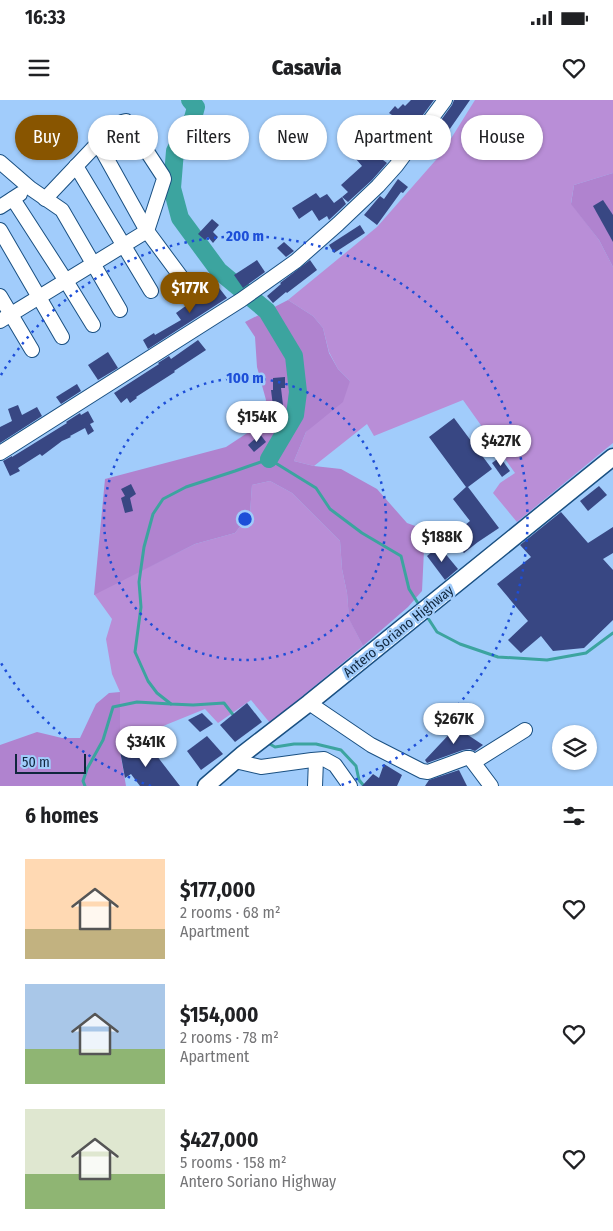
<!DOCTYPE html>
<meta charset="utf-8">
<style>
:root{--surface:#fff;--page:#f2f2f2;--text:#202124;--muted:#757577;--accent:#850}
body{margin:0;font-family:"Fira Sans Condensed",sans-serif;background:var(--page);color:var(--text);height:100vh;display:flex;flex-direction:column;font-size:19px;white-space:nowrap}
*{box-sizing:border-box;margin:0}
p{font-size:16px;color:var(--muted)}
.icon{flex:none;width:28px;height:28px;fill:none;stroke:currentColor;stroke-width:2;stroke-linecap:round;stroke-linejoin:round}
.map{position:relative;height:686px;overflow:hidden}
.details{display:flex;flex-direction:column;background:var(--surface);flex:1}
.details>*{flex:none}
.guide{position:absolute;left:15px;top:15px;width:584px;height:45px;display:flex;gap:10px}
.fabs{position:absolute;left:552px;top:625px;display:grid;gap:10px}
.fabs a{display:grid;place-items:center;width:45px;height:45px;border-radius:50%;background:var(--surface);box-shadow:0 1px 4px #0004;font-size:25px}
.scale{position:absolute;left:15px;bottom:12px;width:71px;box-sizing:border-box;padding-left:5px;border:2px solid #10263d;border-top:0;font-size:14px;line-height:18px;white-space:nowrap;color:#10263d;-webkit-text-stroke:4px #a1ccfb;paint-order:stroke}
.price{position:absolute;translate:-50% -42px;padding:0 11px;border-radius:18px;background:#fff;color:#222;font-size:16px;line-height:32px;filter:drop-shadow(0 1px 2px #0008)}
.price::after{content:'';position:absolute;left:50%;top:30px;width:15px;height:11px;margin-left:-8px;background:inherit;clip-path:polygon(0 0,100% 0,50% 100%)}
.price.on{background:var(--accent);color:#fff}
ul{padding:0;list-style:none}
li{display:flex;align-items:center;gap:15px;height:125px;padding:0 25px}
li span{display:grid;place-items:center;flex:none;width:140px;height:100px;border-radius:0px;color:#555}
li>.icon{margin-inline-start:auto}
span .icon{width:60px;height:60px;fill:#fffc;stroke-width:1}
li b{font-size:21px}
h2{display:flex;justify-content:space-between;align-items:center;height:60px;padding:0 25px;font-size:21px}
.pill{padding:0 18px;border-radius:22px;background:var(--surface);box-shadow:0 1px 4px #0004;font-size:18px;line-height:45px}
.pill.on{background:var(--accent);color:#fff}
.status{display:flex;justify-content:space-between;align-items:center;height:35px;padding:0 25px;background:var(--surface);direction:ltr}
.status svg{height:14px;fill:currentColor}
header{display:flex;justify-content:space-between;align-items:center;height:65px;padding:0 25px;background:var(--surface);font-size:22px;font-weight:800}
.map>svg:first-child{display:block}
</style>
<div class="status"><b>16:33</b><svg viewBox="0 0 49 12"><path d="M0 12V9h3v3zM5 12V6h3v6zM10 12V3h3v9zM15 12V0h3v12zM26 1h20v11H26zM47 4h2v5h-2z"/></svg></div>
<header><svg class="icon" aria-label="menu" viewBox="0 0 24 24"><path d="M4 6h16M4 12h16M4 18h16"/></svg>Casavia<svg class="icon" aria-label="heart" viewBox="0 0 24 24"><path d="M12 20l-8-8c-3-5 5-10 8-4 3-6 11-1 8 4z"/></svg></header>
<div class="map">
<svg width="613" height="686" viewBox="0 0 613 686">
<rect width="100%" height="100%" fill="#a1ccfb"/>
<g fill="#b98ed7">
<path d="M475 0H613V73L574 85 571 103 599 140 613 167V343L517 422 493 393 500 383 515 373 463 300 374 336 367 324 314 366 294 361 306 332 350 281 338 269 329 252 323 228 313 216 288 200 377 127 442 53Z"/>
<path d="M270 381 292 393 340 441 342 469 347 493 349 518 363 546 270 623 251 600 218 623 205 609 168 624 130 641 125 644 120 651V592L112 574 106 539 112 519 94 494 195 444 235 433 250 414 252 385Z"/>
</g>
<g fill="#b083cf">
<path d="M613 73V167L599 140 571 104 574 85Z"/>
<path d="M288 200 313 216 323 228 329 253 338 269 350 281 343 302 306 332 294 361 314 366 341 369 377 389 407 423 432 432 441 433 424 450 422 491 408 507 363 546 349 519 347 493 342 469 340 441 292 393 270 381 252 385 250 414 235 433 195 444 94 495 105 379 226 347 261 324 266 300 257 267 255 237 245 222Z"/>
<path d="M120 592V651L126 686H0V645L37 632 62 638H80L96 604 109 593Z"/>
</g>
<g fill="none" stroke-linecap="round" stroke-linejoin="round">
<g stroke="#3ca49f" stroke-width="3">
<path d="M426 515 437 532 460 544 498 557 547 560 586 553 613 533"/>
<path d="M234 616 224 603 193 605 171 604 157 593 148 581 135 552 141 507 139 482 144 447 153 414 163 399 186 387 235 371 269 359 316 388 330 409 362 433 401 456 409 489 421 508"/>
<path d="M268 643 275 647 294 644H316L341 650 356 666 359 680 364 686"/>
<path d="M85 686 83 681 87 669 103 640 113 607 137 602 171 604"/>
</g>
<path stroke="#3ca49f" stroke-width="18" d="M190 0 196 7 193 18 175 51 172 88 180 118 219 171 267 211 294 256 298 292 295 315 269 359"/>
</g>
<g fill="#384783">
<path d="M411 0H434L414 27 413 25 379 57 387 63 372 80 348 102 342 97 348 92 341 85 362 66 356 59 362 54 354 40 372 29 380 39 389 31V27H398L392 20 395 17 389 13 395 6 398 9 403 4 405 6Z"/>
<path d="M454 0H470L431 56 422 50 438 29 436 27 452 5Z"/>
<path d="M398 79 408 87 403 93 401 92 377 125 364 115 380 96 384 99Z"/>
<path d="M316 93 320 98 327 94 334 103 342 97 346 104 329 120 327 116 319 121 312 110 299 119 292 108Z"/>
<path d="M603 100 613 115V142L593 106Z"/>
<path d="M212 119 219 125 213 132 218 137 213 143 208 137 205 140 198 134Z"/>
<path d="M360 125 365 133 334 153 329 145Z"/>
<path d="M284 142 294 151 286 157 277 148Z"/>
<path d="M257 160 265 172 243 188 234 175Z"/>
<path d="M310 160 317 170 287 193 286 192 273 203 267 196 281 184 280 183Z"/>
<path d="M216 184 227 198 148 249 143 240 154 233 155 235 181 220 176 213 187 205V206Z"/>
<path d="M198 240 206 250 174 271 175 272 136 297 137 298 130 303 127 298 121 303 114 293 159 264 158 263 169 256 171 259Z"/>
<path d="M108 252 118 268 98 280 88 265Z"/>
<path d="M285 277V288H281L283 305 273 306 271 290H273V278Z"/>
<path d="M77 284 81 291 61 304 56 297Z"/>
<path d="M18 305 22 315 37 307 42 316 0 343V327L12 321 8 309Z"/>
<path d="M88 311 94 322 90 324 94 331 88 335 85 328 70 336 71 337 62 341 42 356 40 354 18 368 20 371 10 376 3 361 12 356V357L67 323 66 322 80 313 81 315Z"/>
<path d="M454 318 492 369 468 387 499 428 478 442 464 453 449 438 470 421 453 399 466 387 429 337Z"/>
<path d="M260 334 266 342 254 352 248 345Z"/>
<path d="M500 357 510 371 502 377 492 363Z"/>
<path d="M131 384 136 394 130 398 133 411 125 413 121 398 125 396 121 389Z"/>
<path d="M599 386 607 395 588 411 580 401Z"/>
<path d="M561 412 588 443 613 427V453L603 459 613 470V520L584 548 553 551 541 536 521 553 508 540 528 521 497 484 531 457 520 445Z"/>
<path d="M439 446 458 469 445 480 427 456Z"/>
<path d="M247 603 262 622 235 642 220 625Z"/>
<path d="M202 613 213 624 200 632 188 620Z"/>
<path d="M456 627 483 645 475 651 470 649 463 650 427 663 425 660Z"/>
<path d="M207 636 223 654 201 670 187 651Z"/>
<path d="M130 641 139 655 150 647 180 686H140L131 674 125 678 120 651 125 644Z"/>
<path d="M384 664 402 675 397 686H362L373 674 379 678Z"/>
<path d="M459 670 467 686H425L429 680Z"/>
</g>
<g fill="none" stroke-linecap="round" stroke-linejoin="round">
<g stroke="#1a5082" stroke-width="16">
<g id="minor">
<path d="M98 43 147 131 184 181"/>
<path d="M0 62 30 88 62 110 120 210"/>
<path d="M76 66 151 191"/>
<path d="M13 99 66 181 93 225"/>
<path d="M0 107 20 94"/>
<path d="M0 130 62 237"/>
<path d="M0 196 32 250"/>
<path d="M0 221 147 131 164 79 163 76 129 24 126 21 122 22 98 43 45 99"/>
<path d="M0 353 241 200 296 161 338 124 378 86 396 66 445 0"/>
<path d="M309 603 371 645 422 671 428 672 466 658H470L491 686"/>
<path d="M235 661 261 667 312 660 324 659 335 665 350 686"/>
<path d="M474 662 525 630"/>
<path d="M315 686 316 660"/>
</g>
</g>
<g stroke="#1a5082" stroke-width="19">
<path id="major" d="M206 686 243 654 309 603 613 357"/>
</g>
<use href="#minor" stroke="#fff" stroke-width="14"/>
<use href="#major" stroke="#fff" stroke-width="16"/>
</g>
<g fill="none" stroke="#1d4ed8" stroke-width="2.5" stroke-dasharray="2.5 5">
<circle cx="245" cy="419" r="141"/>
<path d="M151 686A283 283 0 0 1 1 563M1 275A283 283 0 1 1 339 686"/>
</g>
<g text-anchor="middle" stroke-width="5" stroke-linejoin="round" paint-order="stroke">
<g font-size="14" fill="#10263d" stroke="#a1ccfb">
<text transform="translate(398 531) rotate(-39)" y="5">Antero Soriano Highway</text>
</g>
</g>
<circle cx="245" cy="419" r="8" fill="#1d4ed8" stroke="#a1ccfb" stroke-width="2.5"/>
<g font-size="15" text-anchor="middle" font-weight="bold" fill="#1d4ed8" stroke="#a1ccfb" stroke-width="5" stroke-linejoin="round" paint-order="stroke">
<text x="245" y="141">200 m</text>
<text x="245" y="283">100 m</text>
</g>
</svg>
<div class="fabs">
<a><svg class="icon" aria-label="layers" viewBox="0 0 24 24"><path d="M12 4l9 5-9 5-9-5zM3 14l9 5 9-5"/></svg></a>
</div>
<div class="scale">50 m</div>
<b class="price on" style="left:190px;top:214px">$177K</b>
<b class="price" style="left:257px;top:343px">$154K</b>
<b class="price" style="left:501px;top:367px">$427K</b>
<b class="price" style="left:442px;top:463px">$188K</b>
<b class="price" style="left:454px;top:645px">$267K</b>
<b class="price" style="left:146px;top:668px">$341K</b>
<div class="guide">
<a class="pill on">Buy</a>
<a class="pill">Rent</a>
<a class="pill">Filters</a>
<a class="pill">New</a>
<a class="pill">Apartment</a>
<a class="pill">House</a>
</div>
</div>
<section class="details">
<h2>6 homes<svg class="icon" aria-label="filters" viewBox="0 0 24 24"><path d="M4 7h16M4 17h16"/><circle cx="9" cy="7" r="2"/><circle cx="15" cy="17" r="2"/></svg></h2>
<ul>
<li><span style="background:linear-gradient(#ffd9b3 70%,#c2b280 0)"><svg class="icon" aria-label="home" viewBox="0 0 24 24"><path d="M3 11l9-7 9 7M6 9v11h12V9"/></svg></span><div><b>$177,000</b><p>2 rooms · 68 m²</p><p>Apartment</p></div><svg class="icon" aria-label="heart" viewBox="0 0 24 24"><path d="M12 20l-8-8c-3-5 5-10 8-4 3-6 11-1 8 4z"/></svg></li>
<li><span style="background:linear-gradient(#a9c7e8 65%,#8fb573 0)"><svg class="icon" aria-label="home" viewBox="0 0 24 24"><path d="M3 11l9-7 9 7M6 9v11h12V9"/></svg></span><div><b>$154,000</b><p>2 rooms · 78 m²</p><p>Apartment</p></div><svg class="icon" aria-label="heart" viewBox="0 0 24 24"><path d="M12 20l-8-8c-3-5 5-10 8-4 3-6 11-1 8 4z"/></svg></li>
<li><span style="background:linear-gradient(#dfe7d0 65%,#8fb573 0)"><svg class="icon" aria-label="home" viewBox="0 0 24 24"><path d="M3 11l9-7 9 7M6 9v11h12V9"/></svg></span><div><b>$427,000</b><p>5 rooms · 158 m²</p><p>Antero Soriano Highway</p></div><svg class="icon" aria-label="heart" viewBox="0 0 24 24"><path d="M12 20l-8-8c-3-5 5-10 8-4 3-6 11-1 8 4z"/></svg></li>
</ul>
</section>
